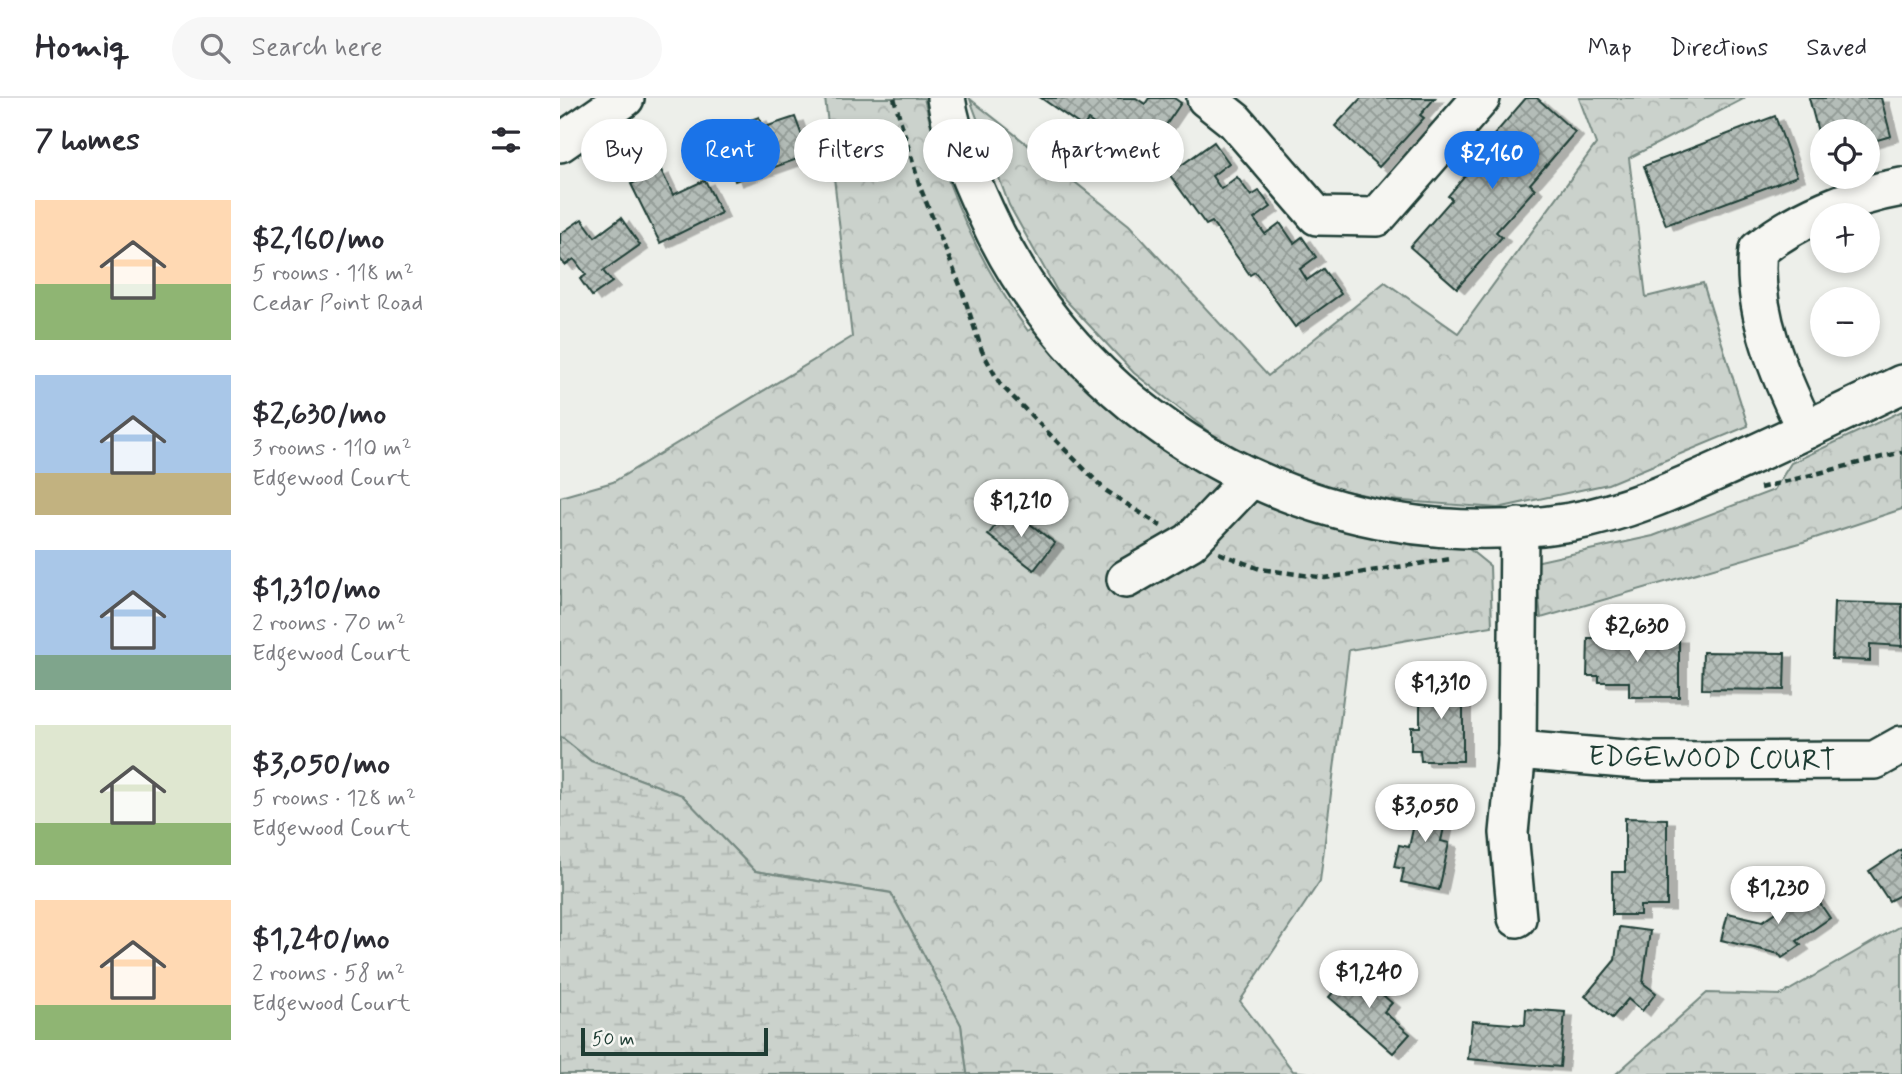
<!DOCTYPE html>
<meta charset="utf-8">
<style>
:root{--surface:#fff;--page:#f7f7f7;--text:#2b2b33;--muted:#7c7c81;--line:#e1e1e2;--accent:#1a73e8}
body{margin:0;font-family:Mynerve,sans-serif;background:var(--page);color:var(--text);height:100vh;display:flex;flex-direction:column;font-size:26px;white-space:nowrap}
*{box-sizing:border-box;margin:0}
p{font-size:23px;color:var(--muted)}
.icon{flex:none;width:38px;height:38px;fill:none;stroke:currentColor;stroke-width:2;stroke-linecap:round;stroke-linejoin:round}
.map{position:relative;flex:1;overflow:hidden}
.side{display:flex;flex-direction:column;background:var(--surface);width:560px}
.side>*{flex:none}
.guide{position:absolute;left:21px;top:21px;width:665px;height:63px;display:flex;gap:14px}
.tools{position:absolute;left:1250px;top:21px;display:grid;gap:14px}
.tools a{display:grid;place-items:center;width:70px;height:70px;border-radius:50%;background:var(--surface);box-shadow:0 4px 10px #0003;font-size:35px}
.scale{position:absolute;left:21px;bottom:18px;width:187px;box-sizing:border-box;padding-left:7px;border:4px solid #1f3d34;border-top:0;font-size:19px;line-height:24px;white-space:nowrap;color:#1f3d34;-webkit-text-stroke:5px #f6f6f2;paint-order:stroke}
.price{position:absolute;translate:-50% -60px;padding:0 16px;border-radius:24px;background:#fff;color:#222;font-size:23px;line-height:46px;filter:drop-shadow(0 2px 4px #0008)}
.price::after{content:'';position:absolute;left:50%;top:42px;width:21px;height:16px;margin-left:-10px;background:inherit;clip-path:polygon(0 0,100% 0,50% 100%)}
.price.on{background:var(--accent);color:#fff}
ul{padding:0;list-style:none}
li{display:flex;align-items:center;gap:21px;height:175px;padding:0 35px}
li span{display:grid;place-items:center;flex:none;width:196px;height:140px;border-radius:0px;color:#555}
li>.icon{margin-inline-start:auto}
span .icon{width:84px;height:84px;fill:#fffc;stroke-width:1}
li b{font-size:30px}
h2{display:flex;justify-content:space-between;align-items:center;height:84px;padding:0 35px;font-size:30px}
.pill{padding:0 24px;border-radius:32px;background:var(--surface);box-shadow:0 4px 10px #0003;font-size:24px;line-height:63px}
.pill.on{background:var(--accent);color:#fff}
header{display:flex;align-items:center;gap:42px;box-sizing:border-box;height:98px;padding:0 35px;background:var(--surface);border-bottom:2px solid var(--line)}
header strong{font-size:33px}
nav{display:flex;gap:38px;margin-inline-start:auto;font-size:24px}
.search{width:490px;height:63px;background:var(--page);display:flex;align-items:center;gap:18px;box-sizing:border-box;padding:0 24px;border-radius:38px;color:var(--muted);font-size:26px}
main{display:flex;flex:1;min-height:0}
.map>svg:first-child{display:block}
</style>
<header>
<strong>Homiq</strong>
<div class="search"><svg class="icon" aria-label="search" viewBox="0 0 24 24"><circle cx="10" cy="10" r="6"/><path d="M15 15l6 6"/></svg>Search here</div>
<nav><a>Map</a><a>Directions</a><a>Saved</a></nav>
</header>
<main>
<section class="side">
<h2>7 homes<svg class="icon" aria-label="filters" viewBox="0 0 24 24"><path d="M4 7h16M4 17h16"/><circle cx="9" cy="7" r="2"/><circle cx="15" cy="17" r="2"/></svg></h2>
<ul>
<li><span style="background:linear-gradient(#ffd9b3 60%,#8fb573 0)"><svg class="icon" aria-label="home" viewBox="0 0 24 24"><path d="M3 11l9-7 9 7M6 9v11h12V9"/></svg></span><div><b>$2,160/mo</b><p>5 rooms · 118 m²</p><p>Cedar Point Road</p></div></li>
<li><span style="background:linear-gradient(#a9c7e8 70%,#c2b280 0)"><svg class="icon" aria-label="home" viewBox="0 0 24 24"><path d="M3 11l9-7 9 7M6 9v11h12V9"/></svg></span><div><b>$2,630/mo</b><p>3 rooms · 110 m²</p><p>Edgewood Court</p></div></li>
<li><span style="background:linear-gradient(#a9c7e8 75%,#7fa58c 0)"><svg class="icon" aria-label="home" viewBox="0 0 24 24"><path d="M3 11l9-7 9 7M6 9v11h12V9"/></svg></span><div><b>$1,310/mo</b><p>2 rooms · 70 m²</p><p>Edgewood Court</p></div></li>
<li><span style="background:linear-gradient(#dfe7d0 70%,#8fb573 0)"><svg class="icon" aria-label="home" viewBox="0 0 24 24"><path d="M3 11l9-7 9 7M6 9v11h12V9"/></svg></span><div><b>$3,050/mo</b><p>5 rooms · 128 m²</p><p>Edgewood Court</p></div></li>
<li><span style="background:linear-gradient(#ffd9b3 75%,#8fb573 0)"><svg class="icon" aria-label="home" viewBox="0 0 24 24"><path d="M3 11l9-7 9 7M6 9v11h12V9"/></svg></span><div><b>$1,240/mo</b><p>2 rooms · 58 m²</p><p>Edgewood Court</p></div></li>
</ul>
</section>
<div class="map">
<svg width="1342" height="976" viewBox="0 0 1342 976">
<defs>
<pattern id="forest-crowns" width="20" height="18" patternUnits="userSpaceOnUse" patternTransform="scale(1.75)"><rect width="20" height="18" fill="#cbd2cc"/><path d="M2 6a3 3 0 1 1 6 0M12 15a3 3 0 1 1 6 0" fill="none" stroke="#aeb5b0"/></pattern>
<pattern id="wetland-marsh" width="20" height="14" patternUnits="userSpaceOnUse" patternTransform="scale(1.75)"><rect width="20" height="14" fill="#cbd2cc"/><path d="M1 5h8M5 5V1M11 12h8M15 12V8" fill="none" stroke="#aeb5b0"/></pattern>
<pattern id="building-cross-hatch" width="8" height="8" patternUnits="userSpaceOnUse" patternTransform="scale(1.75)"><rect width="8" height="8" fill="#b4bdb8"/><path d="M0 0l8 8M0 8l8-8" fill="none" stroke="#929b96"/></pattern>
<filter id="shadow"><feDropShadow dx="8" dy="4.5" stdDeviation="0" flood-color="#0004"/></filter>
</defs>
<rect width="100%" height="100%" fill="#edefea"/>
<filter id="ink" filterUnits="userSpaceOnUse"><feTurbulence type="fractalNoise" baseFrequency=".0143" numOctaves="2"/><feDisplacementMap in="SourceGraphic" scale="14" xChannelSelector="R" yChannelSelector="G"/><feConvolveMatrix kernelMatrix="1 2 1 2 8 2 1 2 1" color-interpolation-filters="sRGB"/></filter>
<g filter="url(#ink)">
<g fill="url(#forest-crowns)" stroke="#758880" stroke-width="2">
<path d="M265 0H364C383 83 418 164 468 233L479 225 642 373 711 410 780 431 848 444 909 451 930 468 932 528 789 552 760 783 680 903 733 973 757 976H407L401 927 331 795 195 773 122 697 31 663 0 638V399L53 384 292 239Z"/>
<path d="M1019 0H1185L1069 60 1086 199 1143 185 1188 328 1048 386 938 410 829 402 732 382 649 334 574 275 497 193 449 107 410 1 569 127 708 278 825 184 898 235 1036 46Z"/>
<path d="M1342 313V411L1240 445 981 520 975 464 1093 438 1214 392 1231 365Z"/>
<path d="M1342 827V976H1056L1147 895 1221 897Z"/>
</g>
<path fill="url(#wetland-marsh)" stroke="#758880" stroke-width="2" d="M0 638 31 663 122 697 195 773 331 795 401 927 407 976H0Z"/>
<g fill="url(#building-cross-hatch)" stroke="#1f3d34" stroke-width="2" filter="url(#shadow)">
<path d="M481 0H576L585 6 589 0H614L621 5 583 61 528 22 523 29Z"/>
<path d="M801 0H875L860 17 864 20 819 69 775 28Z"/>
<path d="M966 0H977L1015 34 970 86 975 91 936 134 942 139 897 190 850 149 892 101 888 98 930 49 926 46Z"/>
<path d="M1249 0H1321L1331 38 1307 45V33H1262V49Z"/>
<path d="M1215 18 1237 78 1106 127 1084 68Z"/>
<path d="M199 19 202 30 235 19 249 57 175 83 158 33Z"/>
<path d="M654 44 669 65 652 78 661 91 677 79 691 98 699 93 711 109 694 121 705 136 720 125 734 145 742 139 756 159 740 171 747 182 763 171 781 196 735 229 695 174 690 177 652 124 646 127 609 76Z"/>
<path d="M101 72 113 97 145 82 161 115 100 145 71 86Z"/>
<path d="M61 120 80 147 43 173 52 184 32 198 20 181 26 177 14 161 5 167 0 161V136L22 121 35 139Z"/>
<path d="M449 410 495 445 474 472 428 437Z"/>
<path d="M1274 504 1342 506V548L1310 546V563L1272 561Z"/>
<path d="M1028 540H1119V599H1069V584H1039V578H1027Z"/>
<path d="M1143 554 1225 555 1224 592 1142 591Z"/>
<path d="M875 575H903V663H861L860 652H851V629H860V592H875Z"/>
<path d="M858 696 890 702 881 743 889 745 879 792 841 784 844 771 834 769 839 747 849 749 853 731 846 729 850 714 854 715Z"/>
<path d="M1065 720 1107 721V808H1080V817H1052V774H1065Z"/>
<path d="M1342 751V796L1329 803 1309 773Z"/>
<path d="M1250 791 1270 820 1237 843 1241 847 1222 860 1219 856 1161 842 1168 815 1203 823Z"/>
<path d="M1059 829 1090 833 1083 885 1096 895 1082 913 1068 901 1052 920 1025 898 1055 862Z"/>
<path d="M793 871 832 905 824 914 850 936 833 955 769 899Z"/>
<path d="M966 911 1005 914 1000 969 908 961 912 923 965 927Z"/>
</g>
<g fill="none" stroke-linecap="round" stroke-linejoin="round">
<g stroke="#1f3d34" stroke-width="42">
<g id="minor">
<path d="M386 0C392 38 409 78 425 113 524 335 772 464 1011 424 1067 414 1117 391 1168 368 1227 341 1284 314 1342 286"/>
<path d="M646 0 675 23 757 118 817 119 921 0"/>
<path d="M0 45 65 0"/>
<path d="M1246 332C1220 279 1191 212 1198 152 1238 120 1291 98 1342 89"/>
<path d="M566 481 630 444 691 380"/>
<path d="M957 652 1088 663 1315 662 1342 647"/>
<path d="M957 820 949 735 957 652 959 429"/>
</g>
</g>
<g stroke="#1f3d34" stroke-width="4.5" stroke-dasharray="7 5" stroke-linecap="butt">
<path d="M334 0 360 89 402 192 422 253 440 286 545 392 601 428"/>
<path d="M1200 390 1342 354"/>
<path d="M659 455 700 471 765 480 891 461"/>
</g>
<use href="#minor" stroke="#f6f6f2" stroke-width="37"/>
</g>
</g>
<g text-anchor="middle" stroke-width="6" stroke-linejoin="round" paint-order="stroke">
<g font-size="28" fill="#1f3d34" stroke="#f6f6f2">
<text transform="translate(1152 659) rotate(1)" y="10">EDGEWOOD COURT</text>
</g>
</g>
</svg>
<div class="tools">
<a><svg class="icon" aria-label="locate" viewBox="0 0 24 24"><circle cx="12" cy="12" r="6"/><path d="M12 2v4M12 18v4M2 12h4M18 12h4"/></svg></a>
<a>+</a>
<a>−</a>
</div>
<div class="scale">50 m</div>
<b class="price on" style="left:932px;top:93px">$2,160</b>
<b class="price" style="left:461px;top:441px">$1,210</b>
<b class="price" style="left:1077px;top:566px">$2,630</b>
<b class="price" style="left:881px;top:623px">$1,310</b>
<b class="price" style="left:865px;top:746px">$3,050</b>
<b class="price" style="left:1218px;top:828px">$1,230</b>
<b class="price" style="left:809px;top:912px">$1,240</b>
<div class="guide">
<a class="pill">Buy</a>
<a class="pill on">Rent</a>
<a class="pill">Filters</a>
<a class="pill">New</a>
<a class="pill">Apartment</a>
</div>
</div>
</main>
